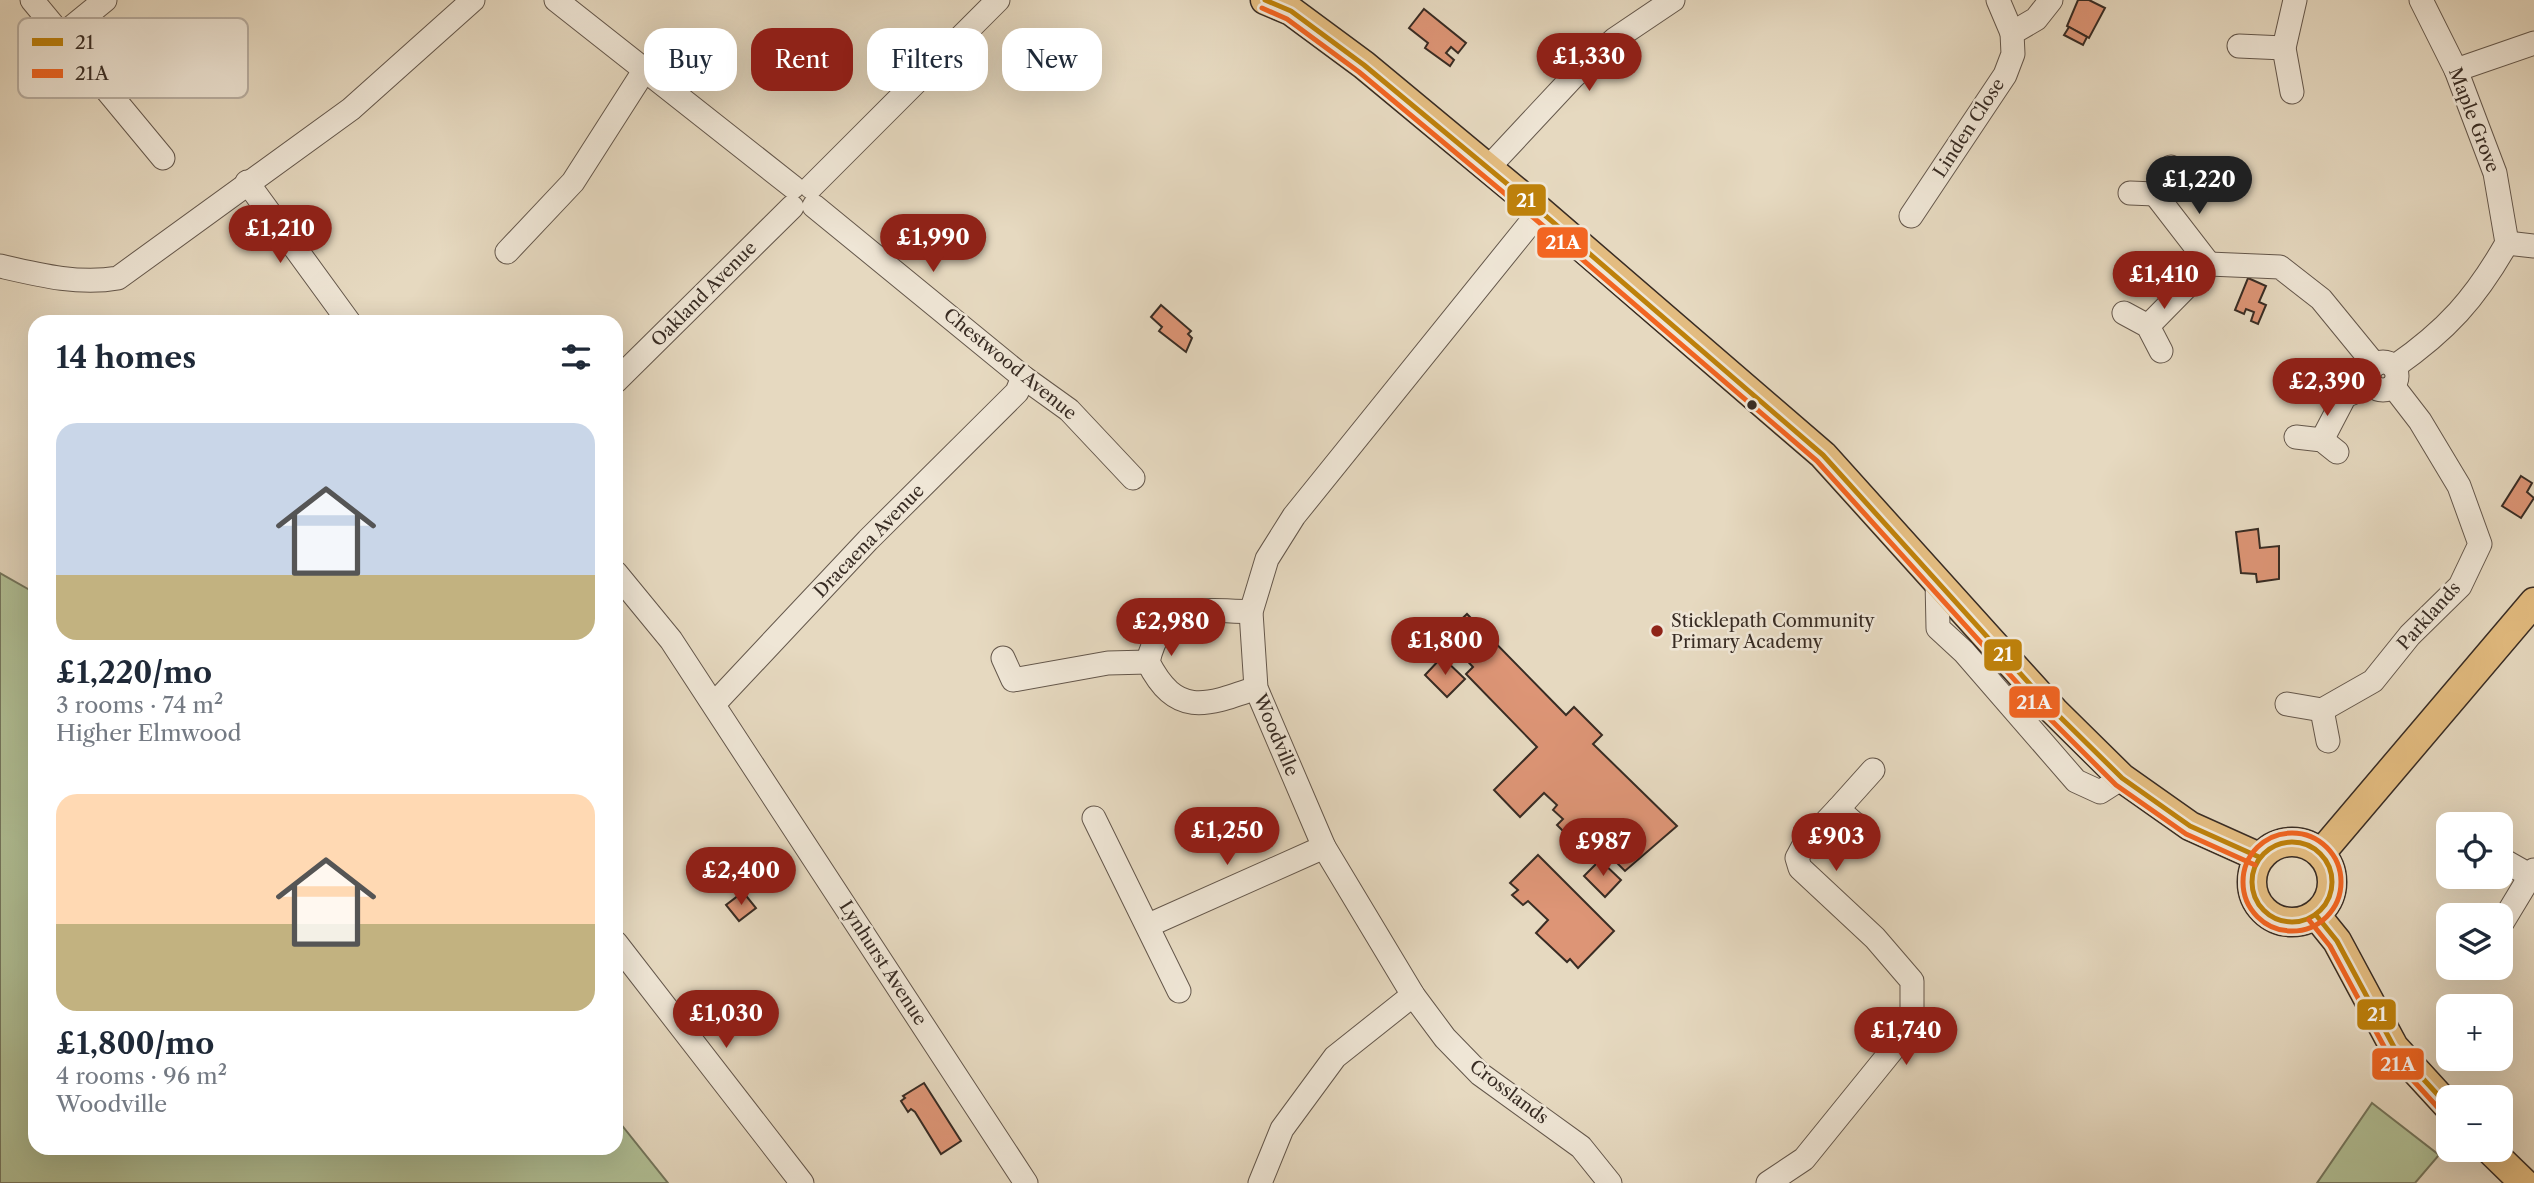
<!DOCTYPE html>
<meta charset="utf-8">
<style>
:root{--surface:#fff;--page:#f6f6f7;--text:#1f2937;--muted:#747a83;--accent:#8f2418}
body{margin:0;font-family:"Libre Caslon Text",serif;background:var(--page);color:var(--text);height:100vh;display:flex;flex-direction:column;font-size:26px;white-space:nowrap}
*{box-sizing:border-box;margin:0}
p{font-size:23px;color:var(--muted)}
.icon{flex:none;width:38px;height:38px;fill:none;stroke:currentColor;stroke-width:2;stroke-linecap:round;stroke-linejoin:round}
.map{position:relative;flex:1;overflow:hidden}
.panel{position:absolute;left:28px;top:315px;width:595px;height:840px;display:flex;flex-direction:column;background:var(--surface);border-radius:21px;box-shadow:0 7px 28px #0002}
.panel>*{flex:none}
.top-card{position:absolute;left:644px;top:28px;width:665px;height:63px;display:flex;gap:14px}
.fabs{position:absolute;left:2436px;top:812px;display:grid;gap:14px}
.fabs a{display:grid;place-items:center;width:77px;height:77px;border-radius:14px;background:var(--surface);box-shadow:0 7px 28px #0002;font-size:35px}
.price{position:absolute;translate:-50% -60px;padding:0 16px;border-radius:24px;background:var(--accent);color:#fff;font-size:23px;line-height:46px;filter:drop-shadow(0 2px 4px #0008)}
.price::after{content:'';position:absolute;left:50%;top:42px;width:21px;height:16px;margin-left:-10px;background:inherit;clip-path:polygon(0 0,100% 0,50% 100%)}
.price.on{background:#222;color:#fff}
ul{padding:0;list-style:none}
li{display:grid;align-content:center;gap:14px;height:371px;padding:0 28px}
li span{display:grid;place-items:center;height:217px;border-radius:21px;color:#555}
li>.icon{margin-inline-start:auto}
span .icon{width:126px;height:126px;fill:#fffc;stroke-width:1}
li b{font-size:30px}
h2{display:flex;justify-content:space-between;align-items:center;height:84px;padding:0 28px;font-size:30px}
.tag{padding:0 24px;border-radius:21px;background:var(--surface);box-shadow:0 7px 28px #0002;font-size:24px;line-height:63px}
.tag.on{background:var(--accent);color:#fff}
.map>svg:first-child{display:block}
</style>
<div class="map">
<svg width="2534" height="1183" viewBox="0 0 2534 1183">
<rect width="100%" height="100%" fill="#e6d9c0"/>
<filter id="stains"><feTurbulence type="fractalNoise" baseFrequency=".00286" numOctaves="4"/><feColorMatrix values="0 0 0 0 .2 0 0 0 0 .09 0 0 0 0 .02 0 0 0 .5 -.17"/></filter>
<radialGradient id="worn" r=".72"><stop offset=".6" stop-color="#630" stop-opacity="0"/><stop offset="1" stop-color="#630" stop-opacity=".3"/></radialGradient>
<g fill="#b1c096" stroke="#74765d" stroke-width="2">
<path d="M0 573 35 593V1148H616V1118L668 1183H0Z"/>
<path d="M2372 1103 2439 1155 2415 1183H2317Z"/>
</g>
<g fill="#dd9576" stroke="#382c24" stroke-width="2">
<path d="M2078 0H2089L2105 8 2089 38 2067 26Z"/>
<path d="M1424 9 1466 43 1458 53 1451 47 1446 53 1454 60 1450 66 1425 48 1428 43 1409 28Z"/>
<path d="M2069 27 2087 37 2083 45 2064 35Z"/>
<path d="M2248 278 2266 286 2259 302 2266 305 2258 324 2251 321 2254 312 2246 309 2244 314 2235 310Z"/>
<path d="M1161 305 1191 331 1188 334 1192 338 1186 352 1159 331 1162 327 1151 317Z"/>
<path d="M2521 476 2532 483 2527 492 2534 498 2521 518 2502 506Z"/>
<path d="M2258 529 2260 548 2279 546V579L2257 582 2256 574 2241 573 2236 532Z"/>
<path d="M1467 614 1566 715 1574 707 1602 735 1593 744 1677 826 1625 871 1603 849 1600 852 1592 844 1589 847 1586 844 1581 849 1557 825 1563 819 1553 810 1557 805 1544 793 1520 817 1494 790 1537 747 1466 674 1473 667 1457 650 1461 645 1448 632Z"/>
<path d="M1442 657 1465 679 1447 697 1425 675Z"/>
<path d="M1538 855 1614 931 1578 968 1570 959 1567 962 1536 933 1548 920 1528 901 1523 905 1512 895 1518 890 1510 883Z"/>
<path d="M1600 860 1621 880 1605 897 1584 876Z"/>
<path d="M743 892 756 908 739 921 726 905Z"/>
<path d="M924 1083 961 1141 941 1154 915 1112 911 1109 908 1112 901 1101 905 1098 903 1096Z"/>
</g>
<g fill="none" stroke-linecap="round" stroke-linejoin="round">
<g stroke="#64574b" stroke-width="25">
<g id="minor">
<path d="M32 0 163 158"/>
<path d="M556 0 793 187"/>
<path d="M1998 0 2012 33"/>
<path d="M61 36 105 0"/>
<path d="M2239 46 2284 48"/>
<path d="M2456 70 2534 43"/>
<path d="M2292 92 2284 48 2295 0"/>
<path d="M1488 168 1573 77 1615 39 1673 0"/>
<path d="M247 182 349 322"/>
<path d="M811 187 998 0"/>
<path d="M2130 193 2155 194 2171 167"/>
<path d="M2155 194 2209 264"/>
<path d="M814 206 1023 377 1069 410 1133 478"/>
<path d="M1540 211 1294 516 1267 559 1251 612 1256 688 1324 847 1413 995 1445 1038 1480 1074 1581 1147 1610 1183"/>
<path d="M1911 216 2005 75 2013 54 2012 33 2036 19 2051 0"/>
<path d="M2507 243 2534 246"/>
<path d="M507 252 573 182 644 71"/>
<path d="M0 266C39 275 79 285 118 278L351 109 473 0"/>
<path d="M2124 313 2148 326 2161 351"/>
<path d="M2148 326 2209 264 2280 267 2321 299 2375 365"/>
<circle cx="2383" cy="376" r="14"/>
<path d="M2394 367C2447 330 2475 299 2507 243L2495 173 2456 70 2421 0"/>
<path d="M616 381 792 207"/>
<path d="M2296 437 2322 440 2337 452"/>
<path d="M2322 440 2345 396 2372 385"/>
<path d="M616 573 671 640 1026 1183"/>
<path d="M1937 580 1938 628 1964 652 2076 781 2100 792 2122 778"/>
<path d="M1251 612C1199 609 1161 604 1148 662 1176 717 1205 706 1256 688"/>
<path d="M1003 658 1013 680 1108 663 1148 662"/>
<path d="M714 704 868 540 1017 392 1023 377"/>
<path d="M2287 704 2322 710 2373 681 2410 635 2460 586 2480 544 2459 486 2420 421 2393 386"/>
<path d="M2322 710 2328 741"/>
<path d="M1838 809 1873 770"/>
<path d="M1094 818 1179 991"/>
<path d="M2501 859 2531 876"/>
<path d="M2502 923 2534 870"/>
<path d="M1149 925 1324 847"/>
<path d="M616 943 802 1183"/>
<path d="M1260 1183 1282 1129 1335 1057 1413 995"/>
<path d="M1768 1183 1804 1159 1902 1038 1912 1016V981L1875 938 1800 868 1797 858 1804 845 1838 809 1864 832"/>
</g>
</g>
<g stroke="#382c24" stroke-width="31">
<g id="major">
<path d="M1265 0 1291 11 1364 65 1540 211 1823 455 2054 711 2122 778 2190 826 2259 857"/>
<circle cx="2292" cy="882" r="40"/>
<path d="M2321 853 2534 602"/>
<path d="M2316 915 2337 941 2394 1047 2448 1106"/>
<path d="M2490 1150 2524 1183"/>
</g>
</g>
<use href="#minor" stroke="#efe6d6" stroke-width="23"/>
<use href="#major" stroke="#e3bc80" stroke-width="28"/>
<g stroke="#efe6d6" stroke-width="10">
<g id="bus-1">
<path d="M1265 0 1291 11 1364 65 1540 211 1823 455 2054 711 2122 778 2190 826 2259 857"/>
<circle cx="2292" cy="882" r="40"/>
<path d="M2316 915 2337 941 2394 1047 2448 1106"/>
</g>
</g>
<g stroke="#efe6d6" stroke-width="10">
<g id="bus-2">
<path d="M1262 8 1287 19 1359 72 1534 218 1817 461 2048 717 2116 785 2186 834 2255 865"/>
<circle cx="2292" cy="882" r="49"/>
<path d="M2309 920 2330 946 2387 1052 2442 1112"/>
</g>
</g>
<use href="#bus-1" stroke="#be810b" stroke-width="5"/>
<use href="#bus-2" stroke="#f26522" stroke-width="5"/>
</g>
<circle fill="#382c24" stroke="#efe6d6" stroke-width="2.5" cx="1752" cy="405" r="6"/>
<circle fill="#8f2418" stroke="#efe6d6" stroke-width="2.5" cx="1657" cy="631" r="7"/>
<g text-anchor="middle" stroke-width="5" stroke-linejoin="round" paint-order="stroke">
<g font-size="18" fill="#382c24" stroke="#efe6d6">
<text transform="translate(2474 120) rotate(69)" y="6">Maple Grove</text>
<text transform="translate(1969 128) rotate(-57)" y="6">Linden Close</text>
<text transform="translate(704 294) rotate(-45)" y="6">Oakland Avenue</text>
<text transform="translate(1010 364) rotate(39)" y="6">Chestwood Avenue</text>
<text transform="translate(869 541) rotate(-46)" y="6">Dracaena Avenue</text>
<text transform="translate(2429 616) rotate(-48)" y="6">Parklands</text>
<text transform="translate(1276 735) rotate(67)" y="6">Woodville</text>
<text transform="translate(883 963) rotate(57)" y="6">Lynhurst Avenue</text>
<text transform="translate(1509 1092) rotate(37)" y="6">Crosslands</text>
</g>
<g font-size="18" fill="#382c24" stroke="#efe6d6" text-anchor="start">
<text x="1671" y="627">Sticklepath Community<tspan x="1671" dy="21">Primary Academy</tspan></text>
</g>
</g>
<rect x="18" y="18" width="230" height="80" rx="10" fill="#efe6d6" stroke="#b8aea1" stroke-width="2"/>
<rect x="32" y="38" width="31" height="8" fill="#be810b"/>
<rect x="32" y="69" width="31" height="9" fill="#f26522"/>
<g font-size="19" fill="#382c24">
<text x="75" y="49">21</text>
<text x="75" y="80">21A</text>
</g>
<g stroke="#efe6d6" stroke-width="2.5">
<rect x="1506" y="183" width="41" height="34" rx="7" fill="#be810b"/>
<rect x="1536" y="226" width="53" height="33" rx="7" fill="#f26522"/>
<rect x="1983" y="638" width="40" height="34" rx="7" fill="#be810b"/>
<rect x="2008" y="685" width="53" height="34" rx="7" fill="#f26522"/>
<rect x="2356" y="998" width="41" height="33" rx="7" fill="#be810b"/>
<rect x="2371" y="1047" width="54" height="34" rx="7" fill="#f26522"/>
</g>
<g font-size="19" text-anchor="middle" font-weight="bold" fill="#fff">
<text x="1526" y="207">21</text>
<text x="1563" y="249">21A</text>
<text x="2003" y="661">21</text>
<text x="2034" y="709">21A</text>
<text x="2377" y="1021">21</text>
<text x="2398" y="1071">21A</text>
</g>
<rect width="100%" height="100%" filter="url(#stains)"/>
<rect width="100%" height="100%" fill="url(#worn)"/>
</svg>
<div class="fabs">
<a><svg class="icon" aria-label="locate" viewBox="0 0 24 24"><circle cx="12" cy="12" r="6"/><path d="M12 2v4M12 18v4M2 12h4M18 12h4"/></svg></a>
<a><svg class="icon" aria-label="layers" viewBox="0 0 24 24"><path d="M12 4l9 5-9 5-9-5zM3 14l9 5 9-5"/></svg></a>
<a>+</a>
<a>−</a>
</div>
<b class="price" style="left:1589px;top:93px">£1,330</b>
<b class="price on" style="left:2199px;top:216px">£1,220</b>
<b class="price" style="left:280px;top:265px">£1,210</b>
<b class="price" style="left:933px;top:274px">£1,990</b>
<b class="price" style="left:2164px;top:311px">£1,410</b>
<b class="price" style="left:2327px;top:418px">£2,390</b>
<b class="price" style="left:1171px;top:658px">£2,980</b>
<b class="price" style="left:1445px;top:677px">£1,800</b>
<b class="price" style="left:1227px;top:867px">£1,250</b>
<b class="price" style="left:1836px;top:873px">£903</b>
<b class="price" style="left:1603px;top:878px">£987</b>
<b class="price" style="left:741px;top:907px">£2,400</b>
<b class="price" style="left:726px;top:1050px">£1,030</b>
<b class="price" style="left:1906px;top:1067px">£1,740</b>
<div class="top-card">
<a class="tag">Buy</a>
<a class="tag on">Rent</a>
<a class="tag">Filters</a>
<a class="tag">New</a>
</div>
<section class="panel">
<h2>14 homes<svg class="icon" aria-label="filters" viewBox="0 0 24 24"><path d="M4 7h16M4 17h16"/><circle cx="9" cy="7" r="2"/><circle cx="15" cy="17" r="2"/></svg></h2>
<ul>
<li><span style="background:linear-gradient(#c9d6e8 70%,#c2b280 0)"><svg class="icon" aria-label="home" viewBox="0 0 24 24"><path d="M3 11l9-7 9 7M6 9v11h12V9"/></svg></span><div><b>£1,220/mo</b><p>3 rooms · 74 m²</p><p>Higher Elmwood</p></div></li>
<li><span style="background:linear-gradient(#ffd9b3 60%,#c2b280 0)"><svg class="icon" aria-label="home" viewBox="0 0 24 24"><path d="M3 11l9-7 9 7M6 9v11h12V9"/></svg></span><div><b>£1,800/mo</b><p>4 rooms · 96 m²</p><p>Woodville</p></div></li>
</ul>
</section>
</div>
